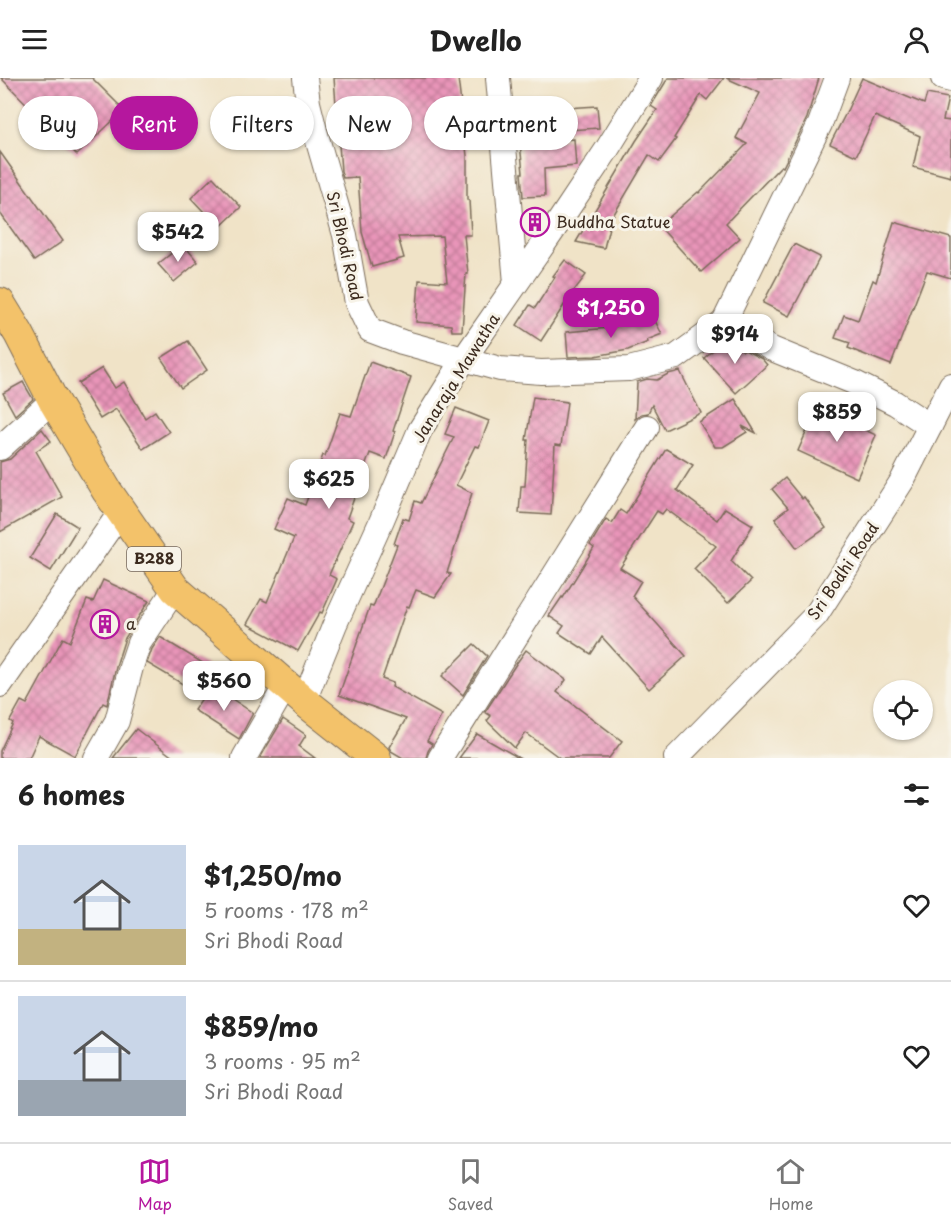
<!DOCTYPE html>
<meta charset="utf-8">
<style>
:root{--surface:#fff;--page:#f2f2f2;--text:#222;--muted:#767676;--line:#e0e0e0;--accent:#b5179e}
body{margin:0;font-family:"Playpen Sans",sans-serif;background:var(--page);color:var(--text);height:100vh;display:flex;flex-direction:column;font-size:22px;white-space:nowrap}
*{box-sizing:border-box;margin:0}
p{font-size:20px;color:var(--muted)}
.icon{flex:none;width:33px;height:33px;fill:none;stroke:currentColor;stroke-width:2;stroke-linecap:round;stroke-linejoin:round}
.map{position:relative;height:680px;overflow:hidden}
.panel{display:flex;flex-direction:column;background:var(--surface);flex:1}
.panel>*{flex:none}
.top-card{position:absolute;left:18px;top:18px;width:600px;height:54px;display:flex;gap:12px}
.buttons{position:absolute;left:873px;top:602px;display:grid;gap:12px}
.buttons a{display:grid;place-items:center;width:60px;height:60px;border-radius:50%;background:var(--surface);box-shadow:0 2px 4px #0004;font-size:30px}
.price{position:absolute;translate:-50% -51px;padding:0 14px;border-radius:12px;background:#fff;color:#222;font-size:20px;line-height:39px;filter:drop-shadow(0 2px 3px #0008)}
.price::after{content:'';position:absolute;left:50%;top:36px;width:18px;height:14px;margin-left:-9px;background:inherit;clip-path:polygon(0 0,100% 0,50% 100%)}
.price.active{background:var(--accent);color:#fff}
ul{padding:0;list-style:none}
li{display:flex;align-items:center;gap:18px;height:150px;padding:0 18px}
li+li{border-top:2px solid var(--line)}
li span{display:grid;place-items:center;flex:none;width:168px;height:120px;border-radius:0px;color:#555}
li>.icon{margin-inline-start:auto}
span .icon{width:72px;height:72px;fill:#fffc;stroke-width:1}
li b{font-size:26px}
h2{display:flex;justify-content:space-between;align-items:center;height:72px;padding:0 18px;font-size:26px}
.pill{padding:0 21px;border-radius:27px;background:var(--surface);box-shadow:0 2px 4px #0004;font-size:21px;line-height:54px}
.pill.active{background:var(--accent);color:#fff}
header{display:flex;justify-content:space-between;align-items:center;height:78px;padding:0 18px;background:var(--surface);font-size:27px;font-weight:700}
.menu{display:flex;justify-content:space-around;align-items:center;height:84px;border-top:2px solid var(--line);background:var(--surface);font-size:16px;color:var(--muted)}
.menu a{display:grid;justify-items:center;gap:3px}
.menu .active{color:var(--accent)}
.map>svg:first-child{display:block}
</style>
<header><svg class="icon" aria-label="menu" viewBox="0 0 24 24"><path d="M4 6h16M4 12h16M4 18h16"/></svg>Dwello<svg class="icon" aria-label="person" viewBox="0 0 24 24"><circle cx="12" cy="8" r="4"/><path d="M4 21q1-7 8-7t8 7"/></svg></header>
<div class="map">
<svg width="951" height="680" viewBox="0 0 951 680">
<defs>
<pattern id="building-cross-hatch" width="8" height="8" patternUnits="userSpaceOnUse" patternTransform="scale(1.5)"><rect width="8" height="8" fill="#e995b9"/><path d="M0 0l8 8M0 8l8-8" fill="none" stroke="#be7a96"/></pattern>
</defs>
<rect width="100%" height="100%" fill="#f7f3e8"/>
<filter id="ink" filterUnits="userSpaceOnUse"><feTurbulence type="fractalNoise" baseFrequency=".0167" numOctaves="2"/><feDisplacementMap in="SourceGraphic" scale="12" xChannelSelector="R" yChannelSelector="G"/><feConvolveMatrix kernelMatrix="1 2 1 2 8 2 1 2 1" color-interpolation-filters="sRGB"/></filter>
<filter id="wash" filterUnits="userSpaceOnUse"><feTurbulence type="fractalNoise" baseFrequency=".008" numOctaves="4" result="noise"/><feDisplacementMap in="SourceGraphic" scale="24" xChannelSelector="R" yChannelSelector="G"/><feGaussianBlur stdDeviation="1.35" result="paint"/><feColorMatrix in="noise" values="0 0 0 0 0 0 0 0 0 0 0 0 0 0 0 0 0 1.4 0 .05"/><feComposite in="paint" operator="in"/></filter>
<g filter="url(#wash)">
<rect width="100%" height="100%" fill="#f0e3c7"/>
<g id="blocks">
<g fill="url(#building-cross-hatch)">
<path d="M1 0H92L124 32 77 77Z"/>
<path d="M334 0H458L467 78V122H469L471 157H464L468 196H466L462 253H452L451 247 416 244 419 202 447 204 442 158 398 159 404 180 372 189 362 154 358 99 343 100 341 93Z"/>
<path d="M668 0H724L707 22 701 17 674 60 676 61 659 84 649 77 611 141 604 170 576 164 636 63 657 32 651 28Z"/>
<path d="M726 0H819L807 40 783 89 781 88 726 145 740 160 701 194 659 148 698 114 699 115 747 66 736 60 760 15Z"/>
<path d="M862 0 924 26 927 16 948 20 943 42 951 43V99L913 89 920 58 875 38 856 78 830 66 846 35Z"/>
<path d="M597 28 599 50 568 52 566 30Z"/>
<path d="M574 61 576 88 544 91 545 118 523 119 521 95H523L520 65Z"/>
<path d="M0 74 63 163 34 183 0 135Z"/>
<path d="M213 99 241 129 219 150 191 120Z"/>
<path d="M894 144 951 160V200L927 193 891 287 848 270 850 265 835 260 844 237 858 242 873 202 876 204Z"/>
<path d="M183 166 198 184 174 204 158 186Z"/>
<path d="M794 166 820 179 789 238 763 225Z"/>
<path d="M565 182 586 197 570 218 541 263 517 247 530 227 535 230 555 199 553 198Z"/>
<path d="M638 239 641 246 654 241 662 256 647 262 648 264 628 272 595 278 568 279 566 254 610 250Z"/>
<path d="M726 261 739 269 743 273 745 272 762 281 767 287 736 315 704 280Z"/>
<path d="M188 263 207 292 181 310 161 280Z"/>
<path d="M370 284 411 299 393 353 395 354 386 381 370 375 347 440 353 443 329 497 337 501 322 535 320 534 298 573 247 546 261 521 267 524 294 460 274 451 288 420 305 427 323 377 325 378 340 335 351 338Z"/>
<path d="M102 290 115 310 124 304 145 340 155 333 169 354 143 371 116 331 100 341 78 305Z"/>
<path d="M680 293 701 335 665 352 652 327 648 335 641 336 635 341 637 304 647 301 657 302 668 296Z"/>
<path d="M23 304 33 321 15 337 3 315Z"/>
<path d="M533 319 567 324 561 368 555 367 551 437 519 435 521 408H525L528 362H526Z"/>
<path d="M735 321 756 355 742 348 747 354 723 369H715L699 344Z"/>
<path d="M456 330 489 343 479 369 475 368 456 407 472 415 447 495 451 496 435 519 416 512 409 529 407 528 382 601 393 605 392 609 442 637 427 663 432 666 428 673 426 680H403L391 673 389 669 406 641 339 617 370 528 373 529 397 467 394 466 403 440 409 442 415 423 421 425 454 359 445 356Z"/>
<path d="M817 330 876 357 857 400 798 373Z"/>
<path d="M42 351 51 363 36 373 62 419 0 454V384L10 381Z"/>
<path d="M666 371 693 387 677 412 717 442 725 430 753 447 731 483 751 503 728 525 694 491 716 468 666 431 662 436 657 433 620 490 641 503 632 518 686 578 649 611 602 559 591 576 559 555 564 548 549 538 562 519 563 520 594 470 590 467 606 441 612 445 620 432 626 436Z"/>
<path d="M785 400 802 421 804 419 826 450 797 470 775 440 788 430 772 411Z"/>
<path d="M57 436 78 449 51 493 30 480Z"/>
<path d="M103 502 149 523 125 560 117 585 107 627 103 625 75 678 39 658 29 680H0V673L13 645 10 643 21 623 27 626 63 560 70 564 87 522 93 524Z"/>
<path d="M160 559 206 587 191 611 147 585 152 571Z"/>
<path d="M474 566 487 578 463 617 442 598Z"/>
<path d="M526 572 566 602 557 614 622 663 609 680H560L526 655 515 670 487 643 491 638 485 634 516 586Z"/>
<path d="M211 607 253 635 239 661 194 632Z"/>
<path d="M283 641 306 657 299 668 315 680H260Z"/>
<path d="M136 651 174 680H113Z"/>
<path d="M477 656 519 680H459Z"/>
</g>
</g>
</g>
<g filter="url(#ink)">
<use href="#blocks" fill-opacity="0" stroke="#7a6b59" stroke-width="1.5"/>
<g fill="none" stroke-linecap="round" stroke-linejoin="round">
<g stroke="#7a6b59" stroke-width="26">
<g id="minor">
<path d="M305 0 308 25 315 53 345 157 357 225 370 252 402 264 500 291 541 294 629 291 676 279 724 244"/>
<path d="M498 0 516 205"/>
<path d="M837 0 820 46 724 244 772 271 853 304 895 325 930 348"/>
<path d="M943 0 951 2"/>
<path d="M0 370 53 322"/>
<path d="M0 607 122 432"/>
<path d="M304 623 335 546 381 444 420 352 470 272 552 154 606 73 651 0"/>
<path d="M96 680 117 643 131 589 139 565 175 511"/>
<path d="M244 680 286 607"/>
<path d="M440 680 647 349"/>
<path d="M676 680 816 537 902 403 951 307"/>
</g>
</g>
<g stroke="#7a6b59" stroke-width="32">
<path id="major" d="M0 225 19 256 53 322 107 413 175 511 304 623 376 680"/>
</g>
<use href="#minor" stroke="#fff" stroke-width="24"/>
<use href="#major" stroke="#f3c26a" stroke-width="30"/>
</g>
</g>
<defs>
<g id="building-ring" transform="scale(1.5)"><circle r="9.5" fill="#f7f3e8" stroke="#b5179e" stroke-width="1.5"/><path d="M-4-6H4V6H1V3H-1V6H-4ZM-2.5-4.3h1.7v1.8h-1.7ZM.8-4.3h1.7v1.8H.8ZM-2.5-1h1.7V.8h-1.7ZM.8-1h1.7V.8H.8Z" fill="#b5179e"/></g>
</defs>
<g fill-rule="evenodd">
<use href="#building-ring" x="535" y="144"/>
<use href="#building-ring" x="105" y="546"/>
</g>
<g text-anchor="middle" stroke-width="6" stroke-linejoin="round" paint-order="stroke">
<rect fill="#f7f3e8" stroke="#73665b" stroke-width="1.5" x="127" y="469" width="54" height="24" rx="4.5"/>
<g font-size="15" font-weight="bold" fill="#3b2a1e">
<text x="154" y="486">B288</text>
</g>
<g font-size="16" fill="#3b2a1e" stroke="#f7f3e8" text-anchor="start">
<text x="556" y="150">Buddha Statue</text>
<text x="126" y="552">a</text>
</g>
<g font-size="16" fill="#3b2a1e" stroke="#f7f3e8">
<text transform="translate(345 168) rotate(77)" y="6">Sri Bhodi Road</text>
<text transform="translate(456 300) rotate(-58)" y="6">Janaraja Mawatha</text>
<text transform="translate(843 493) rotate(-56)" y="6">Sri Bodhi Road</text>
</g>
</g>
</svg>
<div class="buttons">
<a><svg class="icon" aria-label="locate" viewBox="0 0 24 24"><circle cx="12" cy="12" r="6"/><path d="M12 2v4M12 18v4M2 12h4M18 12h4"/></svg></a>
</div>
<b class="price" style="left:178px;top:185px">$542</b>
<b class="price active" style="left:611px;top:261px">$1,250</b>
<b class="price" style="left:735px;top:287px">$914</b>
<b class="price" style="left:837px;top:365px">$859</b>
<b class="price" style="left:329px;top:432px">$625</b>
<b class="price" style="left:224px;top:634px">$560</b>
<div class="top-card">
<a class="pill">Buy</a>
<a class="pill active">Rent</a>
<a class="pill">Filters</a>
<a class="pill">New</a>
<a class="pill">Apartment</a>
</div>
</div>
<section class="panel">
<h2>6 homes<svg class="icon" aria-label="filters" viewBox="0 0 24 24"><path d="M4 7h16M4 17h16"/><circle cx="9" cy="7" r="2"/><circle cx="15" cy="17" r="2"/></svg></h2>
<ul>
<li><span style="background:linear-gradient(#c9d6e8 70%,#c2b280 0)"><svg class="icon" aria-label="home" viewBox="0 0 24 24"><path d="M3 11l9-7 9 7M6 9v11h12V9"/></svg></span><div><b>$1,250/mo</b><p>5 rooms · 178 m²</p><p>Sri Bhodi Road</p></div><svg class="icon" aria-label="heart" viewBox="0 0 24 24"><path d="M12 20l-8-8c-3-5 5-10 8-4 3-6 11-1 8 4z"/></svg></li>
<li><span style="background:linear-gradient(#c9d6e8 70%,#9aa5b1 0)"><svg class="icon" aria-label="home" viewBox="0 0 24 24"><path d="M3 11l9-7 9 7M6 9v11h12V9"/></svg></span><div><b>$859/mo</b><p>3 rooms · 95 m²</p><p>Sri Bhodi Road</p></div><svg class="icon" aria-label="heart" viewBox="0 0 24 24"><path d="M12 20l-8-8c-3-5 5-10 8-4 3-6 11-1 8 4z"/></svg></li>
</ul>
</section>
<nav class="menu">
<a class="active"><svg class="icon" aria-label="map" viewBox="0 0 24 24"><path d="M3 6l6-2 6 2 6-2v14l-6 2-6-2-6 2zM9 4v14M15 6v14"/></svg>Map</a>
<a><svg class="icon" aria-label="saved" viewBox="0 0 24 24"><path d="M7 4h10v16l-5-4-5 4z"/></svg>Saved</a>
<a><svg class="icon" aria-label="home" viewBox="0 0 24 24"><path d="M3 11l9-7 9 7M6 9v11h12V9"/></svg>Home</a>
</nav>
